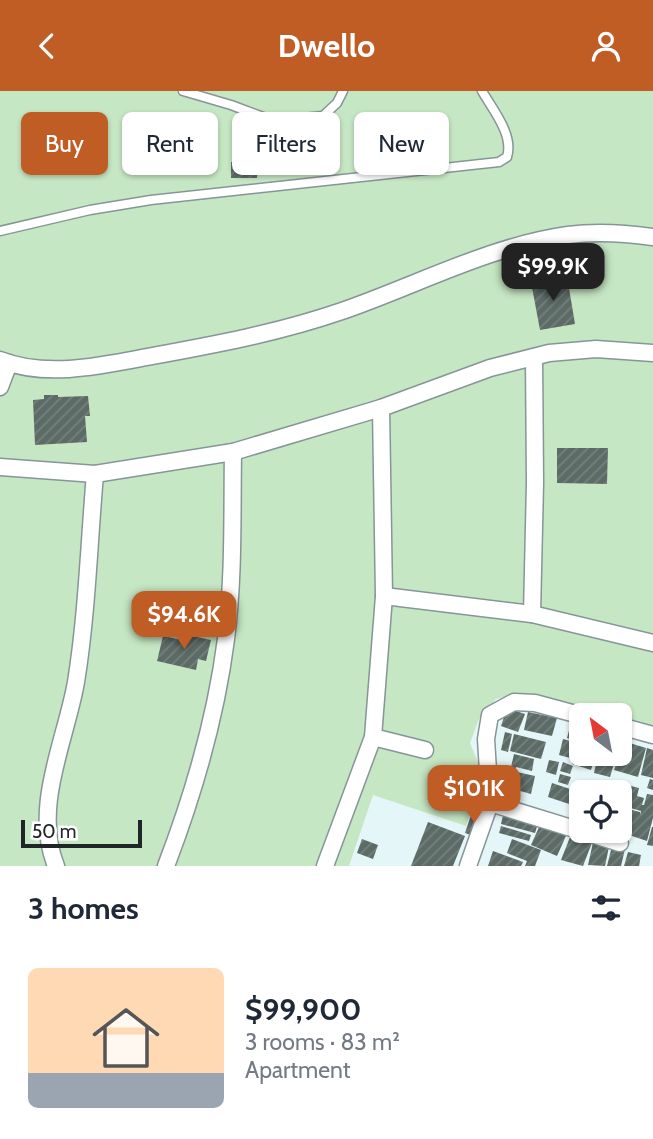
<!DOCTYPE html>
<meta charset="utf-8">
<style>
:root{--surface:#fff;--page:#f2f2f3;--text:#1f2937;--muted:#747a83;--accent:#c05d25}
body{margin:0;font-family:Cabin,sans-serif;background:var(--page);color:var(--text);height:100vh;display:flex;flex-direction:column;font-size:26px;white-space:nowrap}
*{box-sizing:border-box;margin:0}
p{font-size:23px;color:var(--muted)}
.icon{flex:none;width:38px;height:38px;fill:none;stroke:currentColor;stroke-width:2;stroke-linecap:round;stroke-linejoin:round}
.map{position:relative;height:775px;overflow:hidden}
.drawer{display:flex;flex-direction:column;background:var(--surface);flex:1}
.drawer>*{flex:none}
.guide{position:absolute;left:21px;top:21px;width:612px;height:63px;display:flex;gap:14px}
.needle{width:46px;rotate:328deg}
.tools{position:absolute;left:569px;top:612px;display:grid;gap:14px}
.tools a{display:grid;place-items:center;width:63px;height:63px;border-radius:10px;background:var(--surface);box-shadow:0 2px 5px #0004;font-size:35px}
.scale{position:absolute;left:21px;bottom:18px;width:121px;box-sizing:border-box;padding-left:7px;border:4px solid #202627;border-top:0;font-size:19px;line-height:24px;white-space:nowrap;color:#202627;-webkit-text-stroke:5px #fff;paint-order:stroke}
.price{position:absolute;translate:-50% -60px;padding:0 16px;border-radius:14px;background:var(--accent);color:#fff;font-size:23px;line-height:46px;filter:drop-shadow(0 2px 4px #0008)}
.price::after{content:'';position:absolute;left:50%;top:42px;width:21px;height:16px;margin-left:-10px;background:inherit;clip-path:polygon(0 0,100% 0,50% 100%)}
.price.on{background:#222;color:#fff}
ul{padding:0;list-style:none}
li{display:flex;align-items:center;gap:21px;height:175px;padding:0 28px}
li span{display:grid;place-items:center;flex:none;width:196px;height:140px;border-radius:10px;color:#555}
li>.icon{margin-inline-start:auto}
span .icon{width:84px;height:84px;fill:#fffc;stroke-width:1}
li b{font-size:30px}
h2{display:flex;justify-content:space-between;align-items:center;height:84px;padding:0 28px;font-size:30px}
.chip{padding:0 24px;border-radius:10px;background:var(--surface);box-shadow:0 2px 5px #0004;font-size:24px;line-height:63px}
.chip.on{background:var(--accent);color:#fff}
header{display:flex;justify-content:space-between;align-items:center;height:91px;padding:0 28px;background:var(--accent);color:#fff;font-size:32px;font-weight:700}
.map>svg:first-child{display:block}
</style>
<header><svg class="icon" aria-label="back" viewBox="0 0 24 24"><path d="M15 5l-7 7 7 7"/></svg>Dwello<svg class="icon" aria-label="person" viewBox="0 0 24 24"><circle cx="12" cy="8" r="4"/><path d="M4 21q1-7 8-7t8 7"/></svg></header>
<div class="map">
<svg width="653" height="775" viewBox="0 0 653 775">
<defs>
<pattern id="building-hatch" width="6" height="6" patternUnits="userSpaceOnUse" patternTransform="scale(1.75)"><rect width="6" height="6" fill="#5d6b67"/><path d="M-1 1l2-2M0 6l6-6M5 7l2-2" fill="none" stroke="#75807d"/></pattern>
</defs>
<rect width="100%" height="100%" fill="#e5f6f8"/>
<path fill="#c6e7c3" d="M0 0H653V638L620 629V625H600L515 603 496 608 479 628 470 652 482 681 466 735 373 704 349 775H0Z"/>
<g fill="url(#building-hatch)">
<path d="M231 71H258L257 87H231Z"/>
<path d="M567 185 575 233 540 239 531 191Z"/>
<path d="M44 304H58V306L88 305 90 325H85L87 351 35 354 33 309 44 308Z"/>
<path d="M557 357H608L607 393 557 392Z"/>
<path d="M188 544 211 549 206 570 198 568 196 579 157 570 163 545 187 550Z"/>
<path d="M507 617 525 623 518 641 501 635Z"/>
<path d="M528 621 557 627 552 645 524 639Z"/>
<path d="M571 632 581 634 577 650 567 647Z"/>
<path d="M505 641 512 643 508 661 501 659Z"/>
<path d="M514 643 546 651 541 668 510 660Z"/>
<path d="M580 646 581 663H596L591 679 572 673 574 668 559 664 563 648 578 652 576 662Z"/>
<path d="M623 650 646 657 638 686 614 679Z"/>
<path d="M647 657 653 659V687L641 684Z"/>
<path d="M514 663 534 668 532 680 516 676 513 688 505 687 507 675 511 676Z"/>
<path d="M598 663H617L610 686 594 682Z"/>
<path d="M549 669 559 671 556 684 546 681Z"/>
<path d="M563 671 573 675 570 683 560 680Z"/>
<path d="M517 681 535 685 531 703 513 698Z"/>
<path d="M560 683 571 686 568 694 558 691Z"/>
<path d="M650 688 653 689V699L647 697Z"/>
<path d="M578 690 602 696 600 702H581V715L572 713Z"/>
<path d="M552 692 573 699 569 713 548 706Z"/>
<path d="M627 694 639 697 637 705 644 707 642 714H644L647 703 653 704V727L647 750 623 742 628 726 624 735 620 733V716L640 721V724L641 720 620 714V702H613L614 696 626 699Z"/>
<path d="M504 720 539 729 535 742 501 733Z"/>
<path d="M472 721 483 725 476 746 465 742Z"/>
<path d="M428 731 465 745 453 775H411Z"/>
<path d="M540 734 566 745 557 765 531 754Z"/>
<path d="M501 735 531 744 529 750 499 742Z"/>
<path d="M652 736H653V755L647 754Z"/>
<path d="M572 741 593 749 583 775 561 769Z"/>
<path d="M594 747 610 751 605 775 588 774Z"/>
<path d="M362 748 378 754 373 768 357 762Z"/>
<path d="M512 748 541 759 535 775H525L527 770 507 762Z"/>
<path d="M613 751 626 754 621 775H607Z"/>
<path d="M493 760 523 771 521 775H488Z"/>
<path d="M628 761 641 764 639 775H624Z"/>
</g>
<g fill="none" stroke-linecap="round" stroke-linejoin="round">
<g stroke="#869598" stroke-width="11">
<g id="lane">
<path d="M183 0 231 14 274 30 323 25 337 12 343 0"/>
<path d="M0 140 90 119 151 109 499 71 507 66C514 44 493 19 482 0"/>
</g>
</g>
<g stroke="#869598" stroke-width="19">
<g id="street">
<path d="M0 269C46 287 100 275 147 266 213 254 278 242 342 220 417 194 490 155 568 144 596 140 625 142 653 146"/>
<path d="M0 296 9 272"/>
<path d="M0 376 95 383 233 361 381 317 490 277 549 262 596 258 653 262"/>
<path d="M384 505 532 523 653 552"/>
<path d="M532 523 535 392 534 266"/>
<path d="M620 635 653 644"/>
<path d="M373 646 425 659"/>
<path d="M490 712 486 648 490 624 514 611 535 612 583 625"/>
<path d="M582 740 620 752"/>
<path d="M56 775C32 716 66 649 76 591 87 523 89 452 95 383"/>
<path d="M166 775C194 702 216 626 226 548 234 486 232 424 233 361"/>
<path d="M325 775 373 646 384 505 381 317"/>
<path d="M468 775 490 712 581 740"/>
</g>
</g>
<use href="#lane" stroke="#fff" stroke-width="8"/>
<use href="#street" stroke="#fff" stroke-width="16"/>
</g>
</svg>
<div class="tools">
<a><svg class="needle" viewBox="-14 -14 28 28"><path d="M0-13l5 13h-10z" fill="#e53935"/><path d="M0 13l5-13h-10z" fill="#747a83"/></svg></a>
<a><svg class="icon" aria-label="locate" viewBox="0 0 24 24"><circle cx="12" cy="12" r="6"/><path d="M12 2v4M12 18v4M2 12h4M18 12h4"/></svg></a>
</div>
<div class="scale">50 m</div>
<b class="price on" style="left:553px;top:212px">$99.9K</b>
<b class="price" style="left:184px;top:560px">$94.6K</b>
<b class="price" style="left:474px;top:734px">$101K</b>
<div class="guide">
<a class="chip on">Buy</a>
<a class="chip">Rent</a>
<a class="chip">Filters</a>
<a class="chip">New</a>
</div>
</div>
<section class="drawer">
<h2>3 homes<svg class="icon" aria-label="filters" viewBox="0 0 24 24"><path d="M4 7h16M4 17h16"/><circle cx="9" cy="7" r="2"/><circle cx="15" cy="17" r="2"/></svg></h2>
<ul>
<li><span style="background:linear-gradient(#ffd9b3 75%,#9aa5b1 0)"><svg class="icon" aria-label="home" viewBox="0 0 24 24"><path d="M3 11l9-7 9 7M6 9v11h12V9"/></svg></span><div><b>$99,900</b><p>3 rooms · 83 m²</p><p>Apartment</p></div></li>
</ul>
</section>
